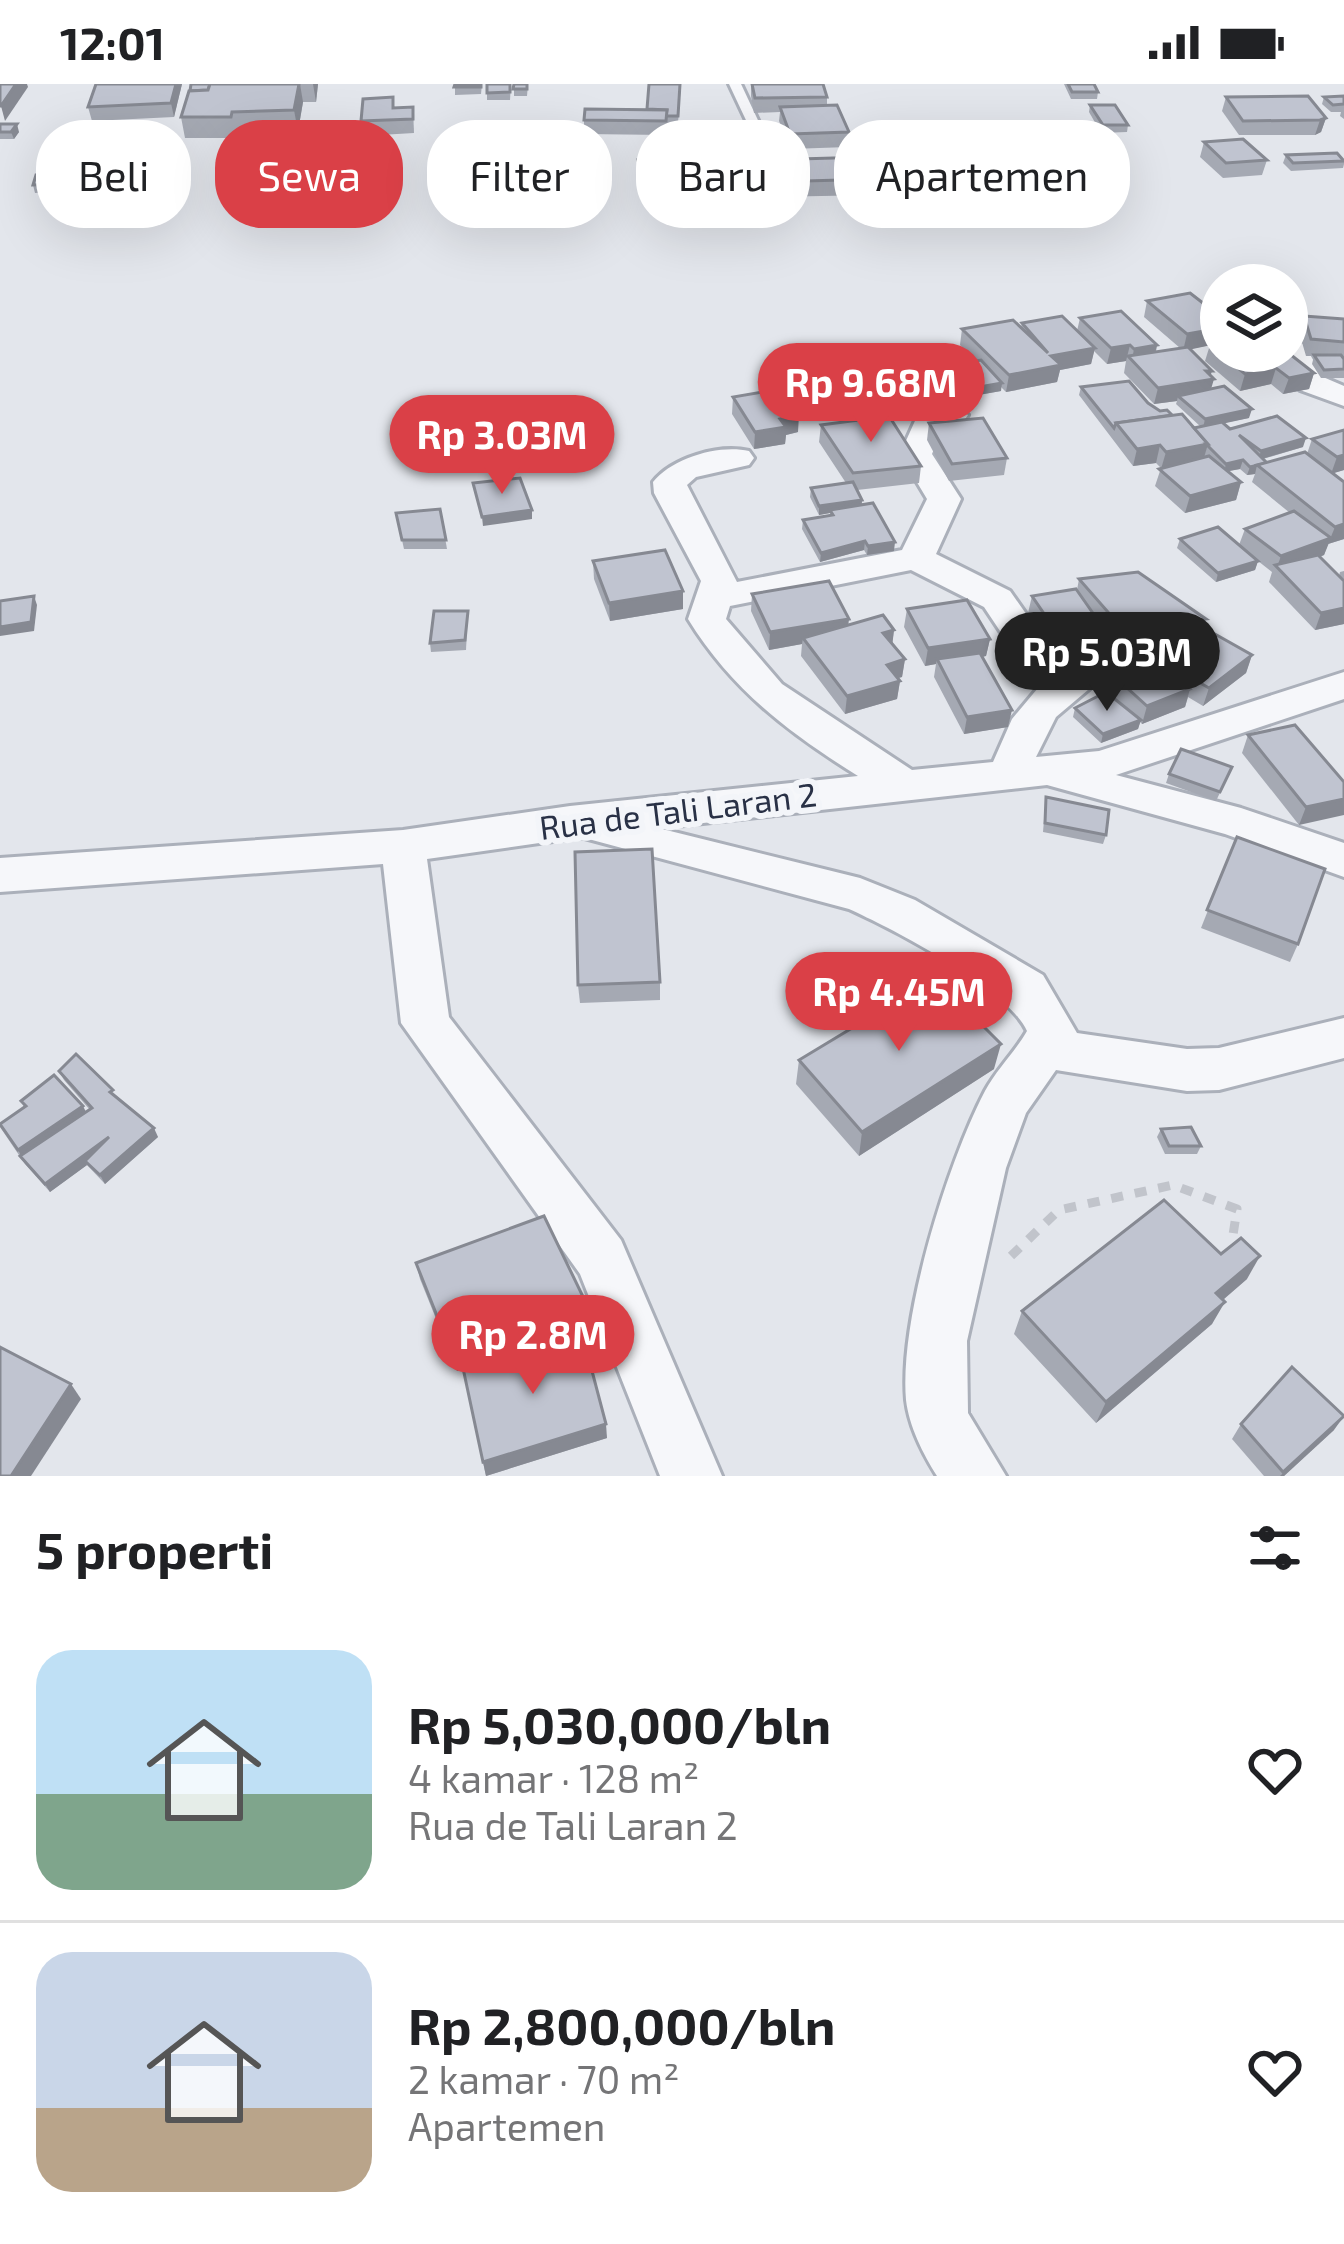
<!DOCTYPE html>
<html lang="id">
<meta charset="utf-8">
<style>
:root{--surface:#fff;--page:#f2f2f2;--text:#202124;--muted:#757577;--line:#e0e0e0;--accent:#da4047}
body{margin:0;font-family:"Exo 2",sans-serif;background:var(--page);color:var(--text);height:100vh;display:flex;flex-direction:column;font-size:45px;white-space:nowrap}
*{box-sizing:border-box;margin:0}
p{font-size:39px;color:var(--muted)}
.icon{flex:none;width:66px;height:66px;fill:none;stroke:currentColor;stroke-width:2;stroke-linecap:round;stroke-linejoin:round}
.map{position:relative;height:1392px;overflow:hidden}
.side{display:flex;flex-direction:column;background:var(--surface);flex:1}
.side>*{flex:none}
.top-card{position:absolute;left:36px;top:36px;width:1272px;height:108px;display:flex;gap:24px}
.controls{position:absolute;left:1200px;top:180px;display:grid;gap:24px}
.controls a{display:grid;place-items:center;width:108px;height:108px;border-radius:50%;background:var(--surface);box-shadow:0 12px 48px #0002;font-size:60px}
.price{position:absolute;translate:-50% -102px;padding:0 27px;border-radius:42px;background:var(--accent);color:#fff;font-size:39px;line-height:78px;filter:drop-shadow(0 3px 6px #0008)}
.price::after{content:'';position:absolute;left:50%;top:72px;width:36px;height:27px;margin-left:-18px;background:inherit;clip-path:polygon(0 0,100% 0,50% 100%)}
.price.selected{background:#222;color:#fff}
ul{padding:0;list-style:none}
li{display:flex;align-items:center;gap:36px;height:300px;padding:0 36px}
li+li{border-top:3px solid var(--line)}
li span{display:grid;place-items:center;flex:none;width:336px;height:240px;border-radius:36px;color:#555}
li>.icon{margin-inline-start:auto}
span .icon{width:144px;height:144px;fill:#fffc;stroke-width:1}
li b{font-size:51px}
h2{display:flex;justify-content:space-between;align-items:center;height:144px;padding:0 36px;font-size:51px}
.tag{padding:0 42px;border-radius:48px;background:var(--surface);box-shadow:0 12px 48px #0002;font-size:42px;line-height:108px}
.tag.selected{background:var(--accent);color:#fff}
.status{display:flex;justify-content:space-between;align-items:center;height:84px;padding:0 60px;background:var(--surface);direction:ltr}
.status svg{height:33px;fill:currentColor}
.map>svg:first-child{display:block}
</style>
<div class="status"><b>12:01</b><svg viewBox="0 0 49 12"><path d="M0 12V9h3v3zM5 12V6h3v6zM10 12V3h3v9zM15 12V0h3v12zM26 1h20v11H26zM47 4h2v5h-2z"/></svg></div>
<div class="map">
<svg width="1344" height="1392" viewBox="0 0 1344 1392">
<rect width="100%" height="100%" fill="#e3e6ec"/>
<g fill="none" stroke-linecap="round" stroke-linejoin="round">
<g stroke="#abb0ba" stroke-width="6">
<path id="service" d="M729 0H741L779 81 777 84 767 81Z"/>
</g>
<g stroke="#abb0ba" stroke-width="6">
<g id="minor">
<path d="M1293 257 1304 260 1323 293 1344 302V322L1300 306 1278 267H1287V258Z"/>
<path d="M952 321 968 331 963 338 943 342 932 370 961 415 936 470 1010 507 1064 584 1102 565 1116 569 1121 578 1056 633 1036 673 1099 667 1344 588V615L1116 691 1241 724 1344 759V793L1225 750 1047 701 658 744 860 794 915 816 1043 891 1077 949 1187 965 1219 964 1344 934V974L1219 1006 1187 1007 1056 986 1026 1029 1006 1084 967 1257 968 1329 1006 1392H937C923 1370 909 1342 906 1316 899 1235 947 1080 985 1007 997 985 1015 968 1027 947 1007 904 895 846 849 825L581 753 427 775 449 933 621 1156 722 1392H660L580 1190 401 939 383 780 0 808V774L403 746 570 722 858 692C789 649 731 605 688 535L701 497 654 409 653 398C672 374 719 360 749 367L754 374 749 381 696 393 687 401 737 498 902 466 927 415 900 370 919 328ZM911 486 984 523 1038 604 1012 635 993 678 912 686 782 600 726 535 730 522Z"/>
</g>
</g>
<path stroke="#c1c4cb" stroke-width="9" stroke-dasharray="12 12" stroke-linecap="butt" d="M1011 1172 1059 1126 1173 1101 1237 1125 1233 1151"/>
<use href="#service" fill="#f6f7fa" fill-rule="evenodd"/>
<use href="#minor" fill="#f6f7fa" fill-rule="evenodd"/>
</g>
<g fill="#a5a9b3">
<path d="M96 0H182L174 33 92 37 88 23Z"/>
<path d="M191 0H318L316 18H303L298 47 236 49V54H185L181 33Z"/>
<path d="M455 0H482L481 10 455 11Z"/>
<path d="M487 0H511L510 16H487Z"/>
<path d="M514 0H528L527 12H514Z"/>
<path d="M681 0 678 39H667L666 51 584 50V36L647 25Z"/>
<path d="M751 0 827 13V21L849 48 848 63 790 65 779 37 780 28 754 29 751 12Z"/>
<path d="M1064 0H1094L1098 8 1097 15H1071Z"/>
<path d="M1344 12V35L1340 32 1341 28H1331L1322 20 1324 13Z"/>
<path d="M1226 13 1326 34 1321 48 1315 51H1239L1222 27Z"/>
<path d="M1090 21 1128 41 1127 48 1101 49 1089 28Z"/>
<path d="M395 23H413L414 49 363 52 361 37Z"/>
<path d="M0 40 19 48 14 55H0Z"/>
<path d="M726 40 763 85V76L863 73 862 63 894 68 893 76 870 77 874 87 910 88 899 92 920 101 919 109 911 113 877 98 875 111 768 113 763 92V94L757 95 760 104 759 120 681 121 676 68 704 84H733Z"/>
<path d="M888 47 935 71 903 74 887 55Z"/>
<path d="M986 51 1049 59 1047 67 994 71 985 59Z"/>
<path d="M590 53 592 82H588L592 128 548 130 545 83 521 84 520 55Z"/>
<path d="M1204 58 1267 76 1262 91 1223 94 1200 73Z"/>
<path d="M1286 71 1344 75V80L1343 84 1291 87 1283 79Z"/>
<path d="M638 76 673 87V95L641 97Z"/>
<path d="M64 97 61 107 35 109 33 101Z"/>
<path d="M1147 217 1221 267 1314 289 1309 305 1283 310 1271 300 1240 307 1205 277 1210 261 1190 265 1211 292V305L1249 334 1223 339 1230 345 1303 363 1263 375 1267 379 1307 370 1312 355 1344 346V386L1333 389 1344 455 1328 460 1324 471 1320 473 1339 492 1340 488 1344 487V540L1315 546 1269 498 1272 488 1258 477 1255 486 1216 498 1177 464 1180 455 1239 461 1245 445 1290 429 1252 398 1255 390 1247 391 1240 385 1228 387 1241 398 1236 416 1185 429 1155 402 1161 384 1156 379 1133 382 1079 311 1081 303 1148 319 1160 327 1172 331 1194 344 1201 343 1176 320 1177 317 1154 320 1124 289 1126 277 1107 280 1094 267 1091 280 1060 286 1057 298 1006 308 1001 303V307L967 313 947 290 948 282 975 277 960 261 962 245 1021 243 1022 239 1077 247 1080 234 1157 261 1156 268 1180 264 1144 233Z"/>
<path d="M1304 232 1344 235V294H1321L1312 280 1314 272H1306L1299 248Z"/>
<path d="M733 313 798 348 786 351 785 360 754 365 732 330Z"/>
<path d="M929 339 1007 374 1004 391 949 397 927 356Z"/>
<path d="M821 341 921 382 919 399 857 406 862 416V421L894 467 867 471 864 466 820 478 802 445 803 436 830 432V429L819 431 810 413 811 404 846 399 819 358Z"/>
<path d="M440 425 447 465H404L396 429Z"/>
<path d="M593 477 683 507V525L610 537 594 495Z"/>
<path d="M1079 495 1206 535 1202 548 1252 571 1246 589 1203 622 1188 613 1185 623 1142 640 1140 638 1138 645 1101 659 1073 633 1075 624 1113 613 1098 600 1103 582 1161 580 1162 577 1195 553 1116 561 1104 546 1100 563 1049 571 1041 559 1043 551 1028 529 1032 512 1077 506Z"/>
<path d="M752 510 848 541 894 546 892 560 905 575 902 593 898 594 900 597 897 615 845 630 801 572 802 560 769 566 751 527Z"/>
<path d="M907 525 990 555 986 572 983 573 1008 643 964 650 934 593 936 580 925 582 904 543Z"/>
<path d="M468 527 466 566 431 568 430 559Z"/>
<path d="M1248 651 1344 698 1299 741 1242 669Z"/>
<path d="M1169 690 1228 692 1216 717 1166 699Z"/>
<path d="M1046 713 1106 751 1103 760 1043 748Z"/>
<path d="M1237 753 1298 860 1290 878 1201 844Z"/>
<path d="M660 898V916L580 919 578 901Z"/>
<path d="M799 976 994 985 859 1072 796 1000Z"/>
<path d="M59 987 117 1013 158 1053 105 1100 87 1081 50 1108 25 1080 0 1043 24 1023 21 1017 86 1028 90 1026 64 996Z"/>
<path d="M1161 1045 1201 1062 1197 1070H1165L1157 1053Z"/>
<path d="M416 1179 588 1237 472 1281 607 1354 486 1392 463 1285 457 1287 420 1195Z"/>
<path d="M1247 1195 1223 1216 1212 1240 1096 1339 1014 1250 1022 1227Z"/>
<path d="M1241 1340 1334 1346 1284 1392H1264L1232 1355Z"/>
</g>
<g fill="#868992">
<path d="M16 0H27L28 3 5 37 1 22Z"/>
<path d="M176 0H182L174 33 171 19Z"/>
<path d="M300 0 303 18 298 47 294 26Z"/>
<path d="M313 0H318L316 18Z"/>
<path d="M1326 34 1321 48 1315 51 1320 36Z"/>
<path d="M17 40 19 48 14 55 11 48Z"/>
<path d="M936 63 935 71 903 74V66Z"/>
<path d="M911 80 910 88 890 96V89Z"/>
<path d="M920 101 919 109 911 113V105Z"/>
<path d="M1221 244V259L1183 267 1187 250Z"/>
<path d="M1130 261 1126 277 1107 280 1111 264Z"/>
<path d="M1157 261 1153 278 1132 276 1134 265Z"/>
<path d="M1095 264 1091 280 1060 286 1057 298 1006 308 1009 291 1051 272Z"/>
<path d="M1276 284 1271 300 1240 307 1245 290Z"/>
<path d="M1206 287H1212L1209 296 1214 295 1209 312H1178L1177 317 1154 320 1158 304Z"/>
<path d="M1314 289 1309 305 1283 310 1289 294Z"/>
<path d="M1002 299 1001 307 967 313 968 305Z"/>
<path d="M1252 325 1249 334 1203 344 1205 335Z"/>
<path d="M799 331 798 348 786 351 785 360 754 365 755 348 780 335Z"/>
<path d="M1306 354 1303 363 1258 376 1261 367Z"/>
<path d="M1208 360 1203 377 1161 385 1166 368Z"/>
<path d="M1160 361 1156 379 1133 382 1137 365Z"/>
<path d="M1344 371V386L1331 390 1337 373Z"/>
<path d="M1243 376 1240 385 1224 388 1226 380Z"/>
<path d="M1257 381 1255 390 1247 391 1250 383Z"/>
<path d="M1241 398 1236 416 1185 429 1190 412Z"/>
<path d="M862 416 861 425 830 426V429L819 431V422Z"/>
<path d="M532 426V435L483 442 482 433Z"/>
<path d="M1344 440V455L1328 460 1335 443Z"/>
<path d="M1331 454 1324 471 1281 487 1277 483 1281 472Z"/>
<path d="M865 457 864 466 820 478 821 469Z"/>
<path d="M895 458 894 467 867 471 868 462Z"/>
<path d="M1258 477 1255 486 1216 498 1218 489Z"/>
<path d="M683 507V525L610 537 609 519Z"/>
<path d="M34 512 37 521 34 547 0 552V543Z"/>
<path d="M1344 524V540L1315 546 1321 529Z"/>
<path d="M849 535 847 552 803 554 802 560 769 566 770 548Z"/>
<path d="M1104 545 1100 563 1049 571 1053 554Z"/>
<path d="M894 546 892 563 883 549Z"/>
<path d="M990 555 986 572 939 579 937 575 936 580 925 582 928 564Z"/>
<path d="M1252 571 1246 589 1203 622 1209 604Z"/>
<path d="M905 575 902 593 884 598 887 581Z"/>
<path d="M900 597 897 615 845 630 847 612Z"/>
<path d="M1190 605 1185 623 1142 640 1147 622Z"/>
<path d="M1012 626 1008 643 964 650 967 633Z"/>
<path d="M1141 636 1138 645 1101 659 1103 650Z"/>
<path d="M1344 715V731L1299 741 1306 723Z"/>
<path d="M1001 960 994 985 859 1072 862 1048Z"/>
<path d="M83 1022 87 1030 23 1075 18 1066Z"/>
<path d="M154 1044 158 1053 105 1100 100 1091Z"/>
<path d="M109 1053 85 1077 87 1081 50 1108 45 1100Z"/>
<path d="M1260 1172 1247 1195 1204 1232 1216 1209Z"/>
<path d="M1225 1218 1212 1240 1096 1339 1106 1318Z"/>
<path d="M587 1221 588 1237 457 1287 453 1272Z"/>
<path d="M71 1300 81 1315 31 1392H11Z"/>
<path d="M1344 1332 1334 1346 1284 1392H1280Z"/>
<path d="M606 1340 607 1354 486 1392 483 1378Z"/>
</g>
<g fill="#c0c4d0" stroke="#868992" stroke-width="3">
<path d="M0 0H16L1 22H0Z"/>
<path d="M96 0H176L171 19 88 23Z"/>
<path d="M191 0H210L208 6 190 7Z"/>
<path d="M210 0H299L294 26 232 28 231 33H181L189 7 208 6Z"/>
<path d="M455 0H481V3H454Z"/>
<path d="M487 0H510V8L487 9Z"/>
<path d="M514 0H527V5H513Z"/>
<path d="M649 0H680L678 32H666L667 26 647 25Z"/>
<path d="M752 0H823L827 13 755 14Z"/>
<path d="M1068 0H1094L1098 8H1072Z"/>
<path d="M1308 12 1326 34 1320 36 1243 37 1226 13Z"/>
<path d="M1344 12V20L1333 21 1324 13Z"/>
<path d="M393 13V24L413 23V35L361 37 363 15Z"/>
<path d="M837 21 849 48 790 50 780 23Z"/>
<path d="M1090 21H1115L1128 41H1103Z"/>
<path d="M585 25 667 26 666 37 584 36Z"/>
<path d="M751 39 763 87H756L755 83 734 84 726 40Z"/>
<path d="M0 40H17L11 48H0Z"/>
<path d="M920 44 936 63 903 66 888 47Z"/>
<path d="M1038 47 1049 59 996 63 986 51Z"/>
<path d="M590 53 592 67H586L592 113 547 114 544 68 520 69V55Z"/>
<path d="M1243 55 1267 76 1226 79 1204 58Z"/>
<path d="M890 61 894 68 866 70 862 63Z"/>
<path d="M676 68H702L704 84 755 83 760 104 681 106Z"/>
<path d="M1337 69 1344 77 1293 79 1286 71Z"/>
<path d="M869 73 877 95 769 98 763 76Z"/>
<path d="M669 74 673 87 641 89 638 76Z"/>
<path d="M900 76 911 80 890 89 920 101 911 105 874 89V87Z"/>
<path d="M62 89 59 100 33 101 36 91Z"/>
<path d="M1190 209 1221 233V244L1187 250 1147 217Z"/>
<path d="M1121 227 1157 261 1134 265 1130 261 1111 264 1080 234Z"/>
<path d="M1062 232 1095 264 1051 272 1061 281 1009 291 962 245 1013 236 1048 269 1022 239Z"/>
<path d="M1304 232 1344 235V258L1311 255Z"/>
<path d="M1221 259V267H1286L1314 289 1289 294 1276 284 1245 290 1210 261Z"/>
<path d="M1188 263 1212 287H1206L1214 295 1158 304 1128 272Z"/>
<path d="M1314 271H1341L1344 275V285L1324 286Z"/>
<path d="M981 276 1002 299 968 305 948 282Z"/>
<path d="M1129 297 1148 319 1160 327 1167 326 1172 331 1116 339 1114 344 1081 303Z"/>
<path d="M1224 302 1252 325 1205 335 1178 312Z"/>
<path d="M781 305 799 331 780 335 786 343 755 348 733 313Z"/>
<path d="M1182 330 1208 360 1166 368 1160 361 1137 365 1116 339Z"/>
<path d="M889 332 921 382 853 389 821 341Z"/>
<path d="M1277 332 1306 354 1261 367 1239 351 1267 379 1250 383 1243 376 1226 380 1206 360H1208L1194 344 1222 338 1230 345Z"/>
<path d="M983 334 1007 374 952 380 929 339Z"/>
<path d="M1344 346V371L1337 373 1312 355Z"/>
<path d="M1305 368 1344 398V440L1335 443 1257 381Z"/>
<path d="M1209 372 1241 398 1190 412 1159 385Z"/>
<path d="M520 394 532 426 482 433 473 399Z"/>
<path d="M853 398 862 416 819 422 811 404Z"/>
<path d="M873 419 895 458 868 462 865 457 821 469 803 436 833 431 830 426Z"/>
<path d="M440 425 446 456H402L396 429Z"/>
<path d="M1294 427 1331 454 1281 472 1245 445Z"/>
<path d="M1218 443 1258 477 1218 489 1180 455Z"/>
<path d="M665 466 683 507 609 519 593 477Z"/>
<path d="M1318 471 1344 497V524L1321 529 1275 481Z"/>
<path d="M1138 488 1206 535 1121 543 1079 495Z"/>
<path d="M829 497 849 535 770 548 752 510Z"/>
<path d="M1076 505 1104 545 1053 554 1045 541 1051 540 1032 512Z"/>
<path d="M34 512 31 538 0 543V517Z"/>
<path d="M967 516 990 555 928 564 907 525Z"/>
<path d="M434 527H468L465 556 430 559Z"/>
<path d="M883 531 894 546 883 549 905 575 887 581 900 597 847 612 803 554Z"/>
<path d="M1206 545 1252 571 1209 604 1162 577Z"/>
<path d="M1145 566 1190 605 1147 622 1103 582Z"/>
<path d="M980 569 1012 626 967 633 937 575Z"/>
<path d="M1106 608 1141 636 1103 650 1075 624Z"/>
<path d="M1295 641 1344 698V715L1306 723 1248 651Z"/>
<path d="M1181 665 1232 683 1220 708 1169 690Z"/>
<path d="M1046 713 1109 726 1106 751 1045 739Z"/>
<path d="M1237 753 1325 785 1298 860 1207 826Z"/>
<path d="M652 765 660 898 578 901 575 768Z"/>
<path d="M935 894 1001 960 862 1048 799 976Z"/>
<path d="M76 970 113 1006 110 1008 154 1044 100 1091 85 1077 109 1053 45 1100 20 1072 92 1024 59 987Z"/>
<path d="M54 991 83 1022 18 1066 0 1040 26 1022 21 1017Z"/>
<path d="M1191 1043 1201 1062H1169L1161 1045Z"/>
<path d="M1164 1116 1221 1170 1241 1154 1260 1172 1216 1209 1225 1218 1106 1318 1022 1227Z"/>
<path d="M544 1132 587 1221 453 1272 416 1179Z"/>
<path d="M582 1249 606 1340 483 1378 463 1284Z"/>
<path d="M0 1263 71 1300 11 1392H0Z"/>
<path d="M1292 1283 1344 1332 1283 1388 1241 1340Z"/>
</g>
<g text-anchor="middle" stroke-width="12" stroke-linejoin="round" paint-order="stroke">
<g font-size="33" fill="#293146" stroke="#f3f5f9">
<text transform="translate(678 727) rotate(-7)" y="12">Rua de Tali Laran 2</text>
</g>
</g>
</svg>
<div class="controls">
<a><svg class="icon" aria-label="layers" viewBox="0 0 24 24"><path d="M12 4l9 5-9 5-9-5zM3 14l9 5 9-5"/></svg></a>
</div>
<b class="price" style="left:871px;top:361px">Rp 9.68M</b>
<b class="price" style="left:502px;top:413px">Rp 3.03M</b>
<b class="price selected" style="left:1107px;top:630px">Rp 5.03M</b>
<b class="price" style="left:899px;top:970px">Rp 4.45M</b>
<b class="price" style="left:533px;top:1313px">Rp 2.8M</b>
<div class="top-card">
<a class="tag">Beli</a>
<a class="tag selected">Sewa</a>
<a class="tag">Filter</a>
<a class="tag">Baru</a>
<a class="tag">Apartemen</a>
</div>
</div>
<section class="side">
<h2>5 properti<svg class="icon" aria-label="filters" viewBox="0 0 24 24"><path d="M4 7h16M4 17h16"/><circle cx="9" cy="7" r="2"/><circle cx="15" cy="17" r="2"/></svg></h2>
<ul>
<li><span style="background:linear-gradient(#bfe0f5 60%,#7fa58c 0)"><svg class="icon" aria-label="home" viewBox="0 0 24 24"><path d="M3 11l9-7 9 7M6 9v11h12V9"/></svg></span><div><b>Rp 5,030,000/bln</b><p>4 kamar · 128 m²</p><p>Rua de Tali Laran 2</p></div><svg class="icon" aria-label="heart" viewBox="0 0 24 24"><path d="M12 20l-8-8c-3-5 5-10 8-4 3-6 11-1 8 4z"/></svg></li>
<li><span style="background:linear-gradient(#c9d6e8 65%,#b9a48a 0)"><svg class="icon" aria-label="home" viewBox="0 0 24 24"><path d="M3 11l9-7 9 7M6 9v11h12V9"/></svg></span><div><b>Rp 2,800,000/bln</b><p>2 kamar · 70 m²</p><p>Apartemen</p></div><svg class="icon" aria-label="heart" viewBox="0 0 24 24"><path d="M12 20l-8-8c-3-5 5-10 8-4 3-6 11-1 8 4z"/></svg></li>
</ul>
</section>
